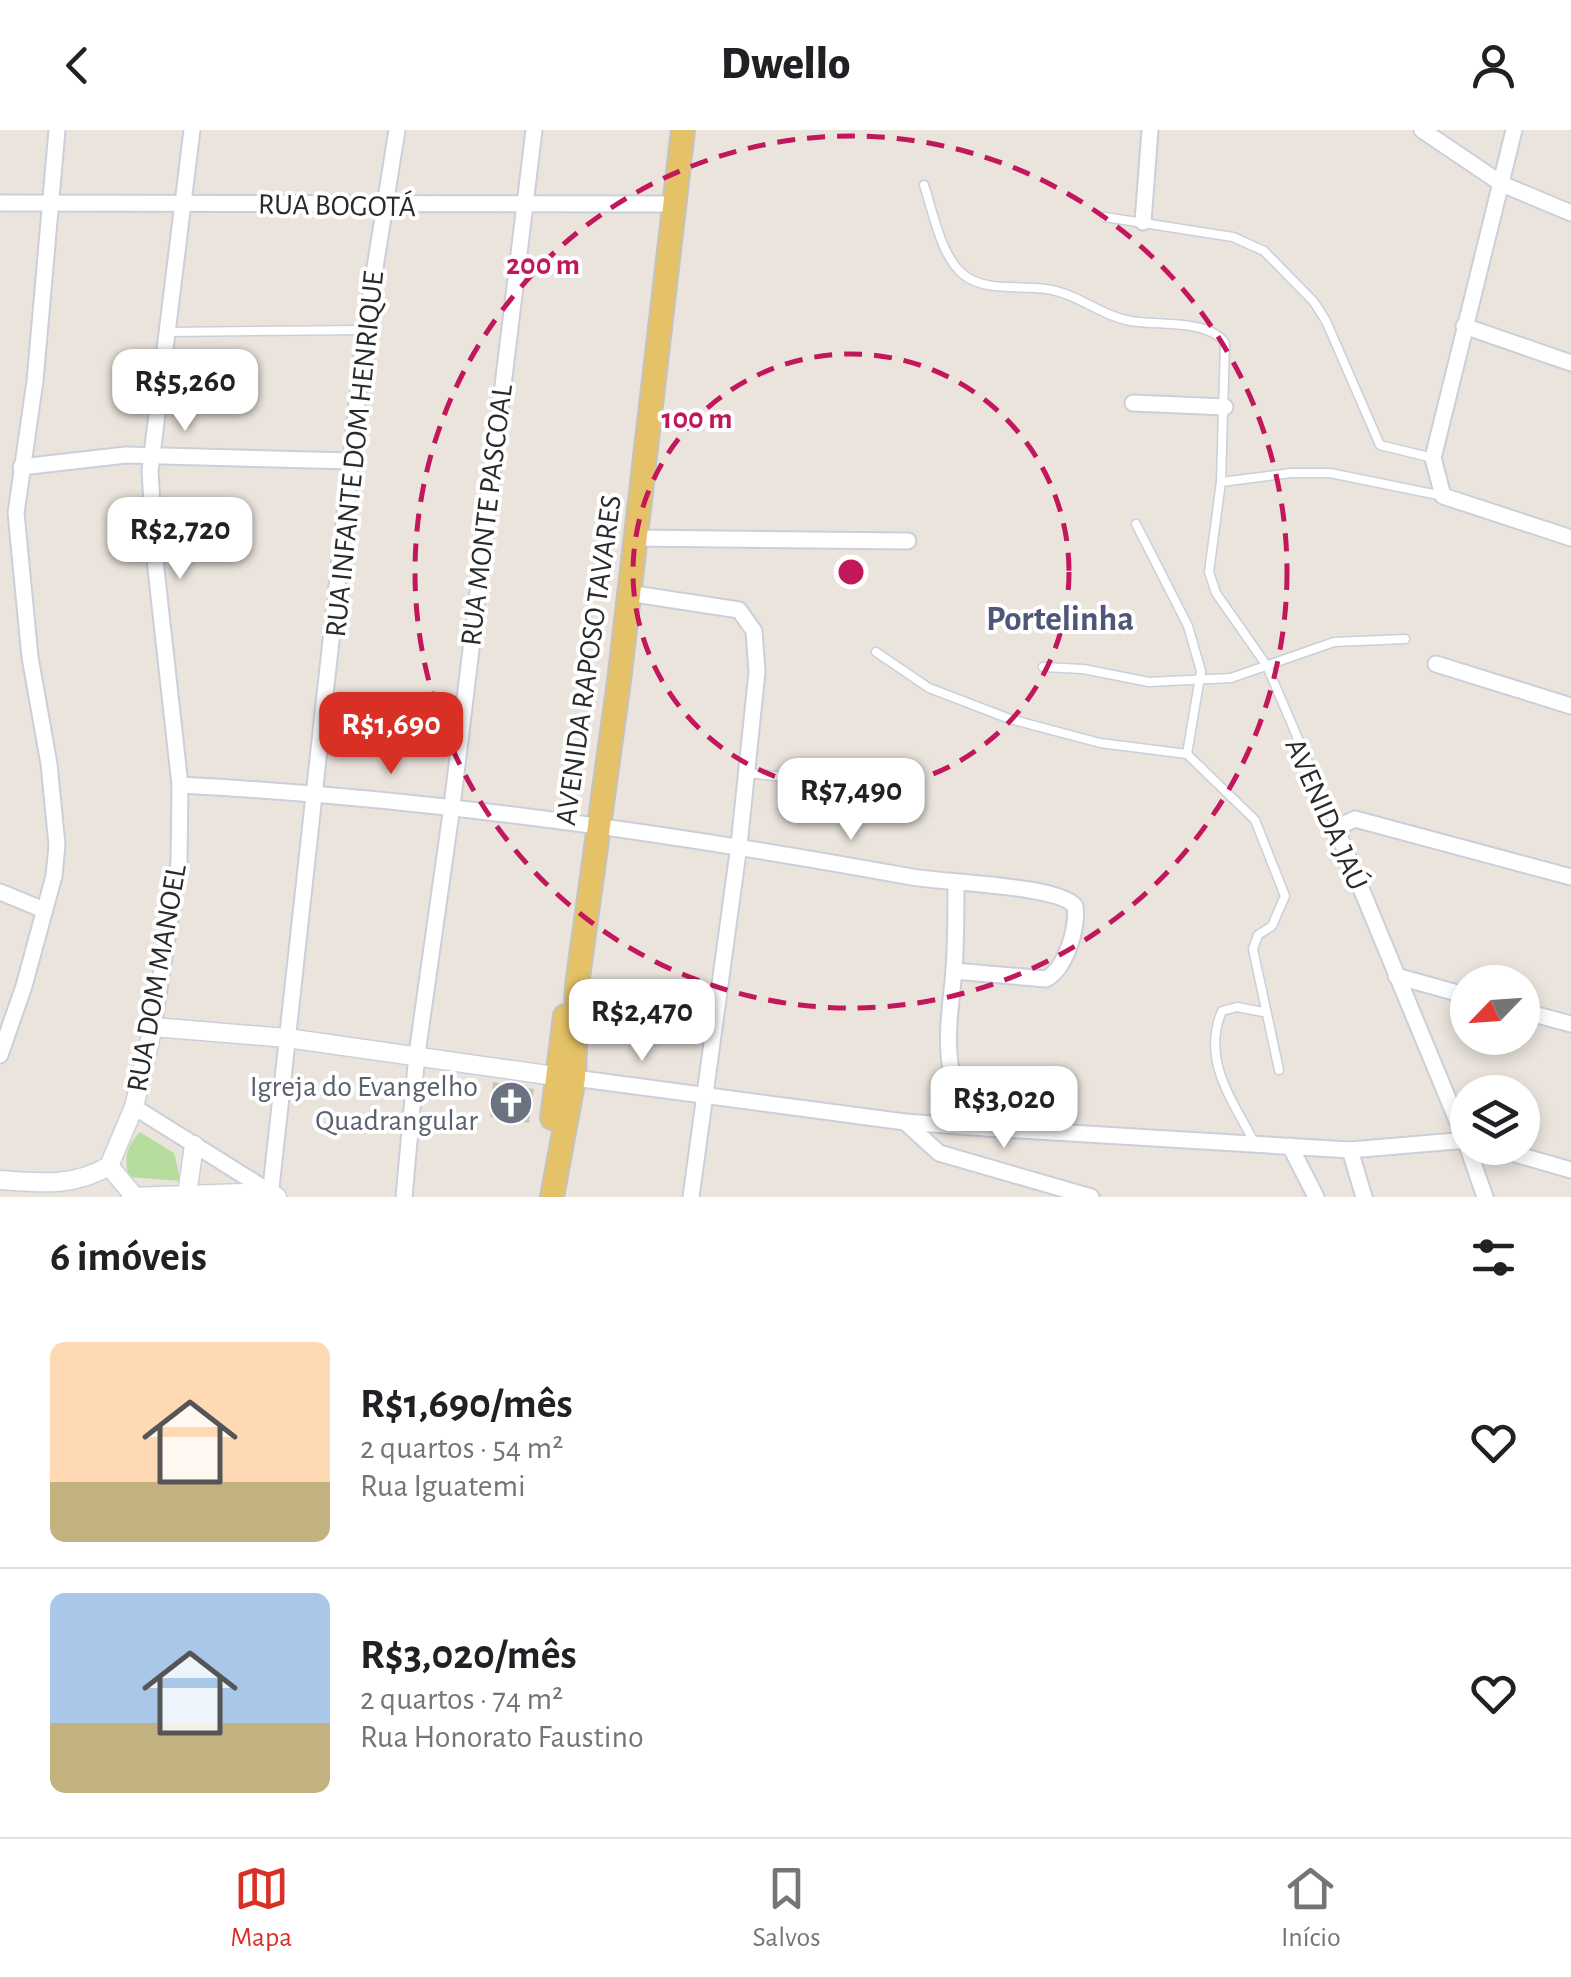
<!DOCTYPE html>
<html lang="pt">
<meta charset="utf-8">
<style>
:root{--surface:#fff;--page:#f6f6f6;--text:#202124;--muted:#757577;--line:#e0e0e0;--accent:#d93025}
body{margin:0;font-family:"Alegreya Sans",sans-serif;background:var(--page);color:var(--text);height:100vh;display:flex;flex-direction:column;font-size:38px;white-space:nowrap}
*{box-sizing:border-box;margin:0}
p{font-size:32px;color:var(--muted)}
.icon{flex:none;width:55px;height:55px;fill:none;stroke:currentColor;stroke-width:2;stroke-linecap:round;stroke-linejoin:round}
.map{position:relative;height:1067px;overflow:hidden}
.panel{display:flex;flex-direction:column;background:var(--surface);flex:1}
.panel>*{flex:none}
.needle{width:65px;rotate:245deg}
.fabs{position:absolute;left:1450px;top:835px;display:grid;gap:20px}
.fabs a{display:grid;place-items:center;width:90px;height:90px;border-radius:50%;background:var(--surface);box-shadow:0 5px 15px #0003;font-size:50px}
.price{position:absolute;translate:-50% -85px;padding:0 22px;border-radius:20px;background:#fff;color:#222;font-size:32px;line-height:65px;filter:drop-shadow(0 2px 5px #0008)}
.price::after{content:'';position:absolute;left:50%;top:60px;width:30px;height:22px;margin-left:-15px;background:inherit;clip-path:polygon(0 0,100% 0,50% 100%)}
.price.current{background:var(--accent);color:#fff}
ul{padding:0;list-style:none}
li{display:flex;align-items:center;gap:30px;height:250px;padding:0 50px}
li+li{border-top:2px solid var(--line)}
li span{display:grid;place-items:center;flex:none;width:280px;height:200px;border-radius:15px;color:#555}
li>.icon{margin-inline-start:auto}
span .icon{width:120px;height:120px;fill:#fffc;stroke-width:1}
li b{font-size:42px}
h2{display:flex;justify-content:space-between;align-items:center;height:120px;padding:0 50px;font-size:42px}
header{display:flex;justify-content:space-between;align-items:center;height:130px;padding:0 50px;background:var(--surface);font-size:45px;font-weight:800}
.tab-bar{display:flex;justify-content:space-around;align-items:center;height:140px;border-top:2px solid var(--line);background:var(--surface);font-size:28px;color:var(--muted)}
.tab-bar a{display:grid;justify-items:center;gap:5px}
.tab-bar .current{color:var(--accent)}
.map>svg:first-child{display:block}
</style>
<header><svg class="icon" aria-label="back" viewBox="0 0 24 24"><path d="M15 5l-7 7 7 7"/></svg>Dwello<svg class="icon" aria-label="person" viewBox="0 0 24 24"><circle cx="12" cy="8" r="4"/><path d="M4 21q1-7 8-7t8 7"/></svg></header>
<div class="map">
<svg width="1571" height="1067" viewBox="0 0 1571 1067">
<rect width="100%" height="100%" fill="#ebe4dd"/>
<path fill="#b6dd9d" d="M140 1002 174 1023 181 1051 129 1047C123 1028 127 1016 140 1002Z"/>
<path fill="#c6c1bc" d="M493 952 534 959 529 993 490 987Z"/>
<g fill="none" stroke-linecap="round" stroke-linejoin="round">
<g stroke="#cbcfda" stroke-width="11">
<g id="service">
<path d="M924 55C933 82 941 127 964 145 985 162 1020 155 1046 159 1077 163 1101 186 1131 191 1158 196 1208 189 1225 213L1221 352 1209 442 1216 463 1267 536 1336 698"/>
<path d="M1105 87 1233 107 1264 121 1314 172 1326 191 1380 315 1433 328"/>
<path d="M167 202 365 200"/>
<path d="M1221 352 1291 343H1330L1443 366"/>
<path d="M1136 394 1188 496 1201 541 1187 624"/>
<path d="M876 522 929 558 1010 589 1100 613 1187 624 1255 690 1285 766 1272 796 1258 805 1253 819 1279 940"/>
<path d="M1043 537 1083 539 1149 552 1231 548 1334 512 1405 509"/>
<path d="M745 643 807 649 860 641"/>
<path d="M1254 1012C1232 969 1201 930 1222 881L1237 877 1263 882"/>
</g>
</g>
<g stroke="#cbcfda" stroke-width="19">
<g id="minor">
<path d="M1422 0 1502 54 1571 83"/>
<path d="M1514 0 1433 328 1443 366 1571 408"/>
<path d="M0 73 675 74"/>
<path d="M1143 92 1150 0"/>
<path d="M1464 196 1571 233"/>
<path d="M1133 273 1225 277"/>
<path d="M21 337 126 325 351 331"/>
<path d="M635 408 908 411"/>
<path d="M628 463 739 480 754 501 757 542 739 715 691 1067"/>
<path d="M1436 534 1571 576"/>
<path d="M180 655C426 668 670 703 912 747 945 753 1058 755 1075 776 1078 798 1066 838 1046 849L954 841"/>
<path d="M956 754C956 782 956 811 954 840 949 898 935 955 986 998"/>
<path d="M0 762 44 780"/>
<path d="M1396 846 1468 866"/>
<path d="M1522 881 1571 894"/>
<path d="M153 897 179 732 180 655 156 439 150 341 192 0"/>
<path d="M0 925 24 856 54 746 57 715 49 634 30 527 16 383 35 251 57 0"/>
<path d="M574 948 905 992 986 998 1350 1020 1468 1010"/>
<path d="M134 977 270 1062"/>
<path d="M905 992 939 1023 1091 1067"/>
<path d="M1290 1016 1316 1067"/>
<path d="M1468 1017 1336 698 1355 689 1571 747"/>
<path d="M1468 1018 1485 1067"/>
<path d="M1494 1018 1571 1040"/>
<path d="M1350 1020 1364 1067"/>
<path d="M270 1067 365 200 397 0"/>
<path d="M404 1067 417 924 452 676 534 0"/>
</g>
</g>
<g stroke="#cbcfda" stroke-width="21">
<g id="tertiary">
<path d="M109 1036 134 977 153 897 287 908 568 948"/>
<path d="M109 1036 135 1067"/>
<path d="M0 1050C41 1053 73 1057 109 1036"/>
<path d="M187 1065 194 1015"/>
<path d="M131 1067 270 1062 277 1067"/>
</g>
</g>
<g stroke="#c3c3c3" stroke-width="26">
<g id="primary">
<path d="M552 988 565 886"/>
<path d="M552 1067 574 948 577 855 619 551 683 0"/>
</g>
</g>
<use href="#service" stroke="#fff" stroke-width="8"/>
<use href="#minor" stroke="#fff" stroke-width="15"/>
<use href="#tertiary" stroke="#fff" stroke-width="18"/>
<use href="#primary" stroke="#e5c267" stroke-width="22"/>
</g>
<g fill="none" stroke="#c2185b" stroke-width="5" stroke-dasharray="18 12">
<circle cx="851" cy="442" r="218"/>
<circle cx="851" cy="442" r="436"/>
</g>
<defs>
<g id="church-disc" transform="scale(2.25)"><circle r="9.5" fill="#6b7280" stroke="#fff"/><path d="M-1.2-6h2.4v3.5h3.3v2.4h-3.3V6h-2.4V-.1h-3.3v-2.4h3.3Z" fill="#fff"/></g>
</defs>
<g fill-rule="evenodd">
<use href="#church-disc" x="511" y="973"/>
</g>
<g text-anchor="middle" stroke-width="8" stroke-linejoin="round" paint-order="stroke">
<g font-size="30" fill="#2a2a2a" stroke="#fff">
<text transform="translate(337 75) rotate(1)" y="10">RUA BOGOTÁ</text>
<text transform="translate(354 324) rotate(-84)" y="10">RUA INFANTE DOM HENRIQUE</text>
<text transform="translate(486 385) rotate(-83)" y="10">RUA MONTE PASCOAL</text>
<text transform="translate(588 530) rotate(-82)" y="10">AVENIDA RAPOSO TAVARES</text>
<text transform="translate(1327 684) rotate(66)" y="10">AVENIDA JAÚ</text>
<text transform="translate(156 848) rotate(-80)" y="10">RUA DOM MANOEL</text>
</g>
<g font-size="30" fill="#5b616d" stroke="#fff" text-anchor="end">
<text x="478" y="966">Igreja do Evangelho<tspan x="478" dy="34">Quadrangular</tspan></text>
</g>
<g font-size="35" font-weight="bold" fill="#4e5777" stroke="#fff">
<text x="1060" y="500">Portelinha</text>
</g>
</g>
<circle cx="851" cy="442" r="15" fill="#c2185b" stroke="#fff" stroke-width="5"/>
<g font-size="30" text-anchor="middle" font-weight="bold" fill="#c2185b" stroke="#fff" stroke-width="8" stroke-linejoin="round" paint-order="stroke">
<text x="543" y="144">200 m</text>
<text x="697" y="298">100 m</text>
</g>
</svg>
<div class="fabs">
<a><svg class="needle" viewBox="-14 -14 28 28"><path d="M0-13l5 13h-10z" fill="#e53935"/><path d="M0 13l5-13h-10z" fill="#757577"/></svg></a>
<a><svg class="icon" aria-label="layers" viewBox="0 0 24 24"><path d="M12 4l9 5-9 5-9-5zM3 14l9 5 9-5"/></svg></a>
</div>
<b class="price" style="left:185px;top:304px">R$5,260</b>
<b class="price" style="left:180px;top:452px">R$2,720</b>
<b class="price current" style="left:391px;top:647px">R$1,690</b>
<b class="price" style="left:851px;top:713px">R$7,490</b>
<b class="price" style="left:642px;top:934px">R$2,470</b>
<b class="price" style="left:1004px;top:1021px">R$3,020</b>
</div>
<section class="panel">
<h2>6 imóveis<svg class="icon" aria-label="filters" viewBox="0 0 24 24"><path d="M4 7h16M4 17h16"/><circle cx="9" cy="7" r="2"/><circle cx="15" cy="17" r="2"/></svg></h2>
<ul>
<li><span style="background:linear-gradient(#ffd9b3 70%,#c2b280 0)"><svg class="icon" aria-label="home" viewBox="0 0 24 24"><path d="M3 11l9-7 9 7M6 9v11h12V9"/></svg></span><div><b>R$1,690/mês</b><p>2 quartos · 54 m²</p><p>Rua Iguatemi</p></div><svg class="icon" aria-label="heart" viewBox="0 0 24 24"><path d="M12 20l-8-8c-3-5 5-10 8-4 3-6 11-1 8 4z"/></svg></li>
<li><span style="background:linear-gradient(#a9c7e8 65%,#c2b280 0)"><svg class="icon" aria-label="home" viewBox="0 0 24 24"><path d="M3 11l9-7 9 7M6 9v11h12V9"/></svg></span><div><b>R$3,020/mês</b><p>2 quartos · 74 m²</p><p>Rua Honorato Faustino</p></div><svg class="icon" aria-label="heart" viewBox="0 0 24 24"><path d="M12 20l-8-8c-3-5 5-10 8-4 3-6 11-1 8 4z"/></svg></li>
</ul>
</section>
<nav class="tab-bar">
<a class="current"><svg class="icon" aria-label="map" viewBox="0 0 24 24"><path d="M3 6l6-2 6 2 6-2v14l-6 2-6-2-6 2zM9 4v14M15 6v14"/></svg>Mapa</a>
<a><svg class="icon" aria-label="saved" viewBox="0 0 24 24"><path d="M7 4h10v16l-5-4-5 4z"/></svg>Salvos</a>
<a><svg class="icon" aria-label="home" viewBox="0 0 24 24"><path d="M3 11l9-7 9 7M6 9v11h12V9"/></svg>Início</a>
</nav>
